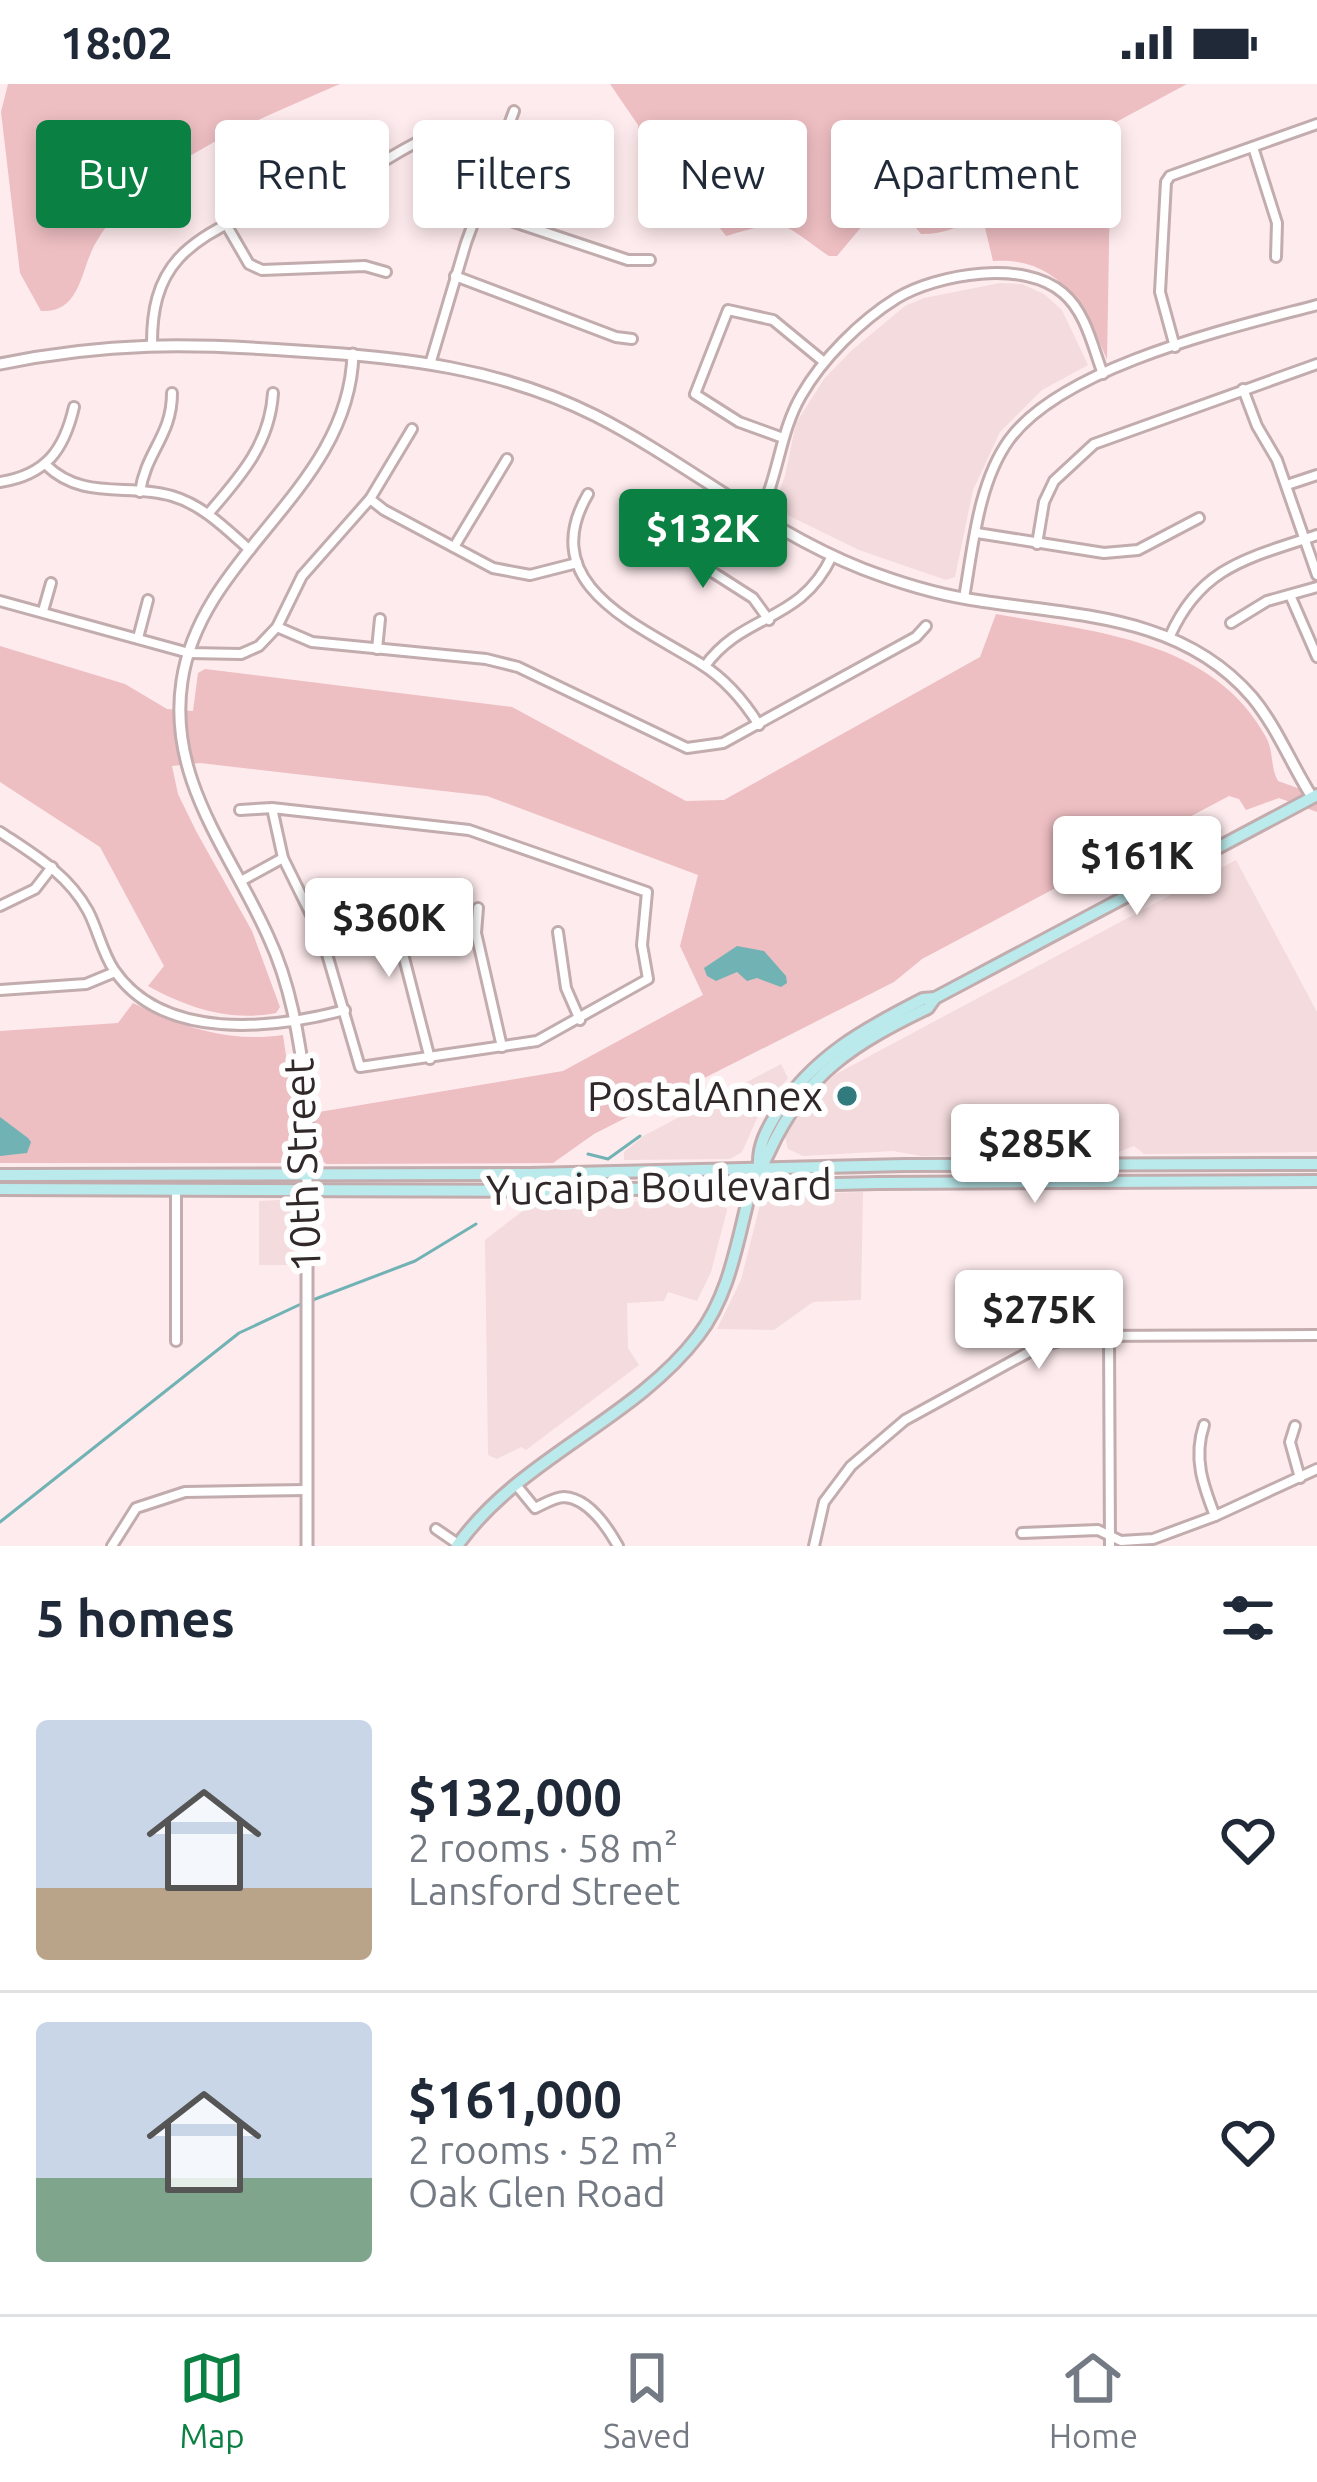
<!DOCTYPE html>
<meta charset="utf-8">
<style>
:root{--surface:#fff;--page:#f2f2f3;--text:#1f2937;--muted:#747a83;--line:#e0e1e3;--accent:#0b8043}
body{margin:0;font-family:Ubuntu,sans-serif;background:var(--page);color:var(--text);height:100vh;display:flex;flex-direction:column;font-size:45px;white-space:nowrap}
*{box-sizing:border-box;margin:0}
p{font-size:39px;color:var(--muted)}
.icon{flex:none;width:66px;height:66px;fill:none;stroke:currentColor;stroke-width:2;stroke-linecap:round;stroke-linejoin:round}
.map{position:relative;height:1462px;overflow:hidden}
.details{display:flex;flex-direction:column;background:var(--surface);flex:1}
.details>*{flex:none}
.top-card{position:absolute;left:36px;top:36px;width:1245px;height:108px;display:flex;gap:24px}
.price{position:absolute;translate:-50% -102px;padding:0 27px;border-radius:12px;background:#fff;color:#222;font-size:39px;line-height:78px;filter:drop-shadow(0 3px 6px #0008)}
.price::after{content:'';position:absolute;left:50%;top:72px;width:36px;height:27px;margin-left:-18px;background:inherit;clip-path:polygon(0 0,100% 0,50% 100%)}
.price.active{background:var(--accent);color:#fff}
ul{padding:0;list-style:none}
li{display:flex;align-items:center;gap:36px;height:300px;padding:0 36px}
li+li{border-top:3px solid var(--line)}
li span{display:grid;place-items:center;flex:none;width:336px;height:240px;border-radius:12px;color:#555}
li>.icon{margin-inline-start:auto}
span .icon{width:144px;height:144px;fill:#fffc;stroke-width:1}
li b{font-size:51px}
h2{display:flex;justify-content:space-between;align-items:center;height:144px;padding:0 36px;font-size:51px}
.tag{padding:0 42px;border-radius:12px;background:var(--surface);box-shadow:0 6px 18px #0003;font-size:42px;line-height:108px}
.tag.active{background:var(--accent);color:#fff}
.status{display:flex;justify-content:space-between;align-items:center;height:84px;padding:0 60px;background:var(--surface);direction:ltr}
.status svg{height:33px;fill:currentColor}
.tabs{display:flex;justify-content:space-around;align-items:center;height:168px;border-top:3px solid var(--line);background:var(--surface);font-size:33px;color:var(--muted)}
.tabs a{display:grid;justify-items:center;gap:6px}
.tabs .active{color:var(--accent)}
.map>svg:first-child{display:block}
</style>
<div class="status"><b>18:02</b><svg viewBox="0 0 49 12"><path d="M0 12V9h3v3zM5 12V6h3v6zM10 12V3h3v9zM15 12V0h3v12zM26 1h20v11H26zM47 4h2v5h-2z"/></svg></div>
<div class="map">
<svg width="1317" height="1462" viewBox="0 0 1317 1462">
<rect width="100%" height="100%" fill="#feebed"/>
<g fill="#f4dbdd">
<path d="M1000 199 1022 200 1044 210 1062 226 1088 281 1042 306 1000 348 973 406 955 493 946 496 859 466 777 426 774 422 785 392 796 339 824 295 851 267 905 222 924 214Z"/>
<path d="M1236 776 1317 928V1068L1144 1070 1134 1062 1107 1072 1087 1069 921 1072 893 1067 803 1072 788 1065 785 1053 791 1043 819 1004 836 990Z"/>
<path d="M781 980 788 994 759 1030 742 1068 730 1075 624 1076V1068L645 1051Z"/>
<path d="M863 1108 861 1216 813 1218 774 1246 717 1245 741 1196 761 1117 768 1111Z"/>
<path d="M281 1116 293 1119 295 1124V1181H259V1117Z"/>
<path d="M724 1116 727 1126 711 1188 697 1217 668 1208 664 1217 627 1219 628 1264 639 1281 526 1366 521 1363 497 1375 488 1371 485 1156 533 1119Z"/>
</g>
<g fill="#edbec2">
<path d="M8 0H340C269 31 186 64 128 117 116 129 102 147 94 162 80 189 80 229 41 227L20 189 1 28Z"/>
<path d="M610 0H1187L1090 52 1049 68 1023 51 1008 53 1003 66 1018 96C989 123 963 151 921 150L911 138 890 127 863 141 837 172H829C777 136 789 134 726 152L696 113 650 84 643 73 638 41Z"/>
<path d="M1111 47 1107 276C1086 222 1058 172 993 177L985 144 1003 122 1021 111 1028 93 1046 78Z"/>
<path d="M996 530C1094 548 1212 555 1266 653 1274 668 1270 683 1278 697L1317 711V728L1279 714 1246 726 1239 715 1229 712 922 875 894 898 594 1050 553 1079 326 1080 318 1073 317 1063 296 1062 295 1073 285 1079H0V947L118 939 133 919C182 943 228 959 283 951L293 1020 319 1028 563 987 703 911 680 862 698 791 487 712 200 679 172 682 178 710 196 747 252 847 280 923 276 929C230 938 188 924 148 902L164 882 100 763 0 698V562L125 600 167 625 193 627 198 589 205 585 512 623 686 717 724 716 980 573Z"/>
</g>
<g fill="#71b3b5">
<path d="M737 862 764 867 786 892 787 899 781 903 757 894 747 897 737 888 716 897 707 892 704 884Z"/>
<path d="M0 1033 28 1054 31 1058 27 1069 0 1072Z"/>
</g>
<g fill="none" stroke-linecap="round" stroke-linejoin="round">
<g stroke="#71b3b5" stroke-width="3">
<path d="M588 1070 608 1075 640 1052"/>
<path d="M310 1217 415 1177 476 1140"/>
<path d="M0 1438 239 1249 301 1220"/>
</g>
<g stroke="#c2acae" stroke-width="14">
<g id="minor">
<path d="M1253 63 1277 139 1276 173"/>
<path d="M478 126 628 176H650"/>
<path d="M227 142 249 180 262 186 365 182 386 188"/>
<path d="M455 192 616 253 632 255"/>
<path d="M152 259C152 228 157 198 179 174 219 131 299 115 352 93 391 78 425 43 469 45 480 46 493 55 503 58 537 70 567 74 601 65"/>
<path d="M1175 263 1160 208 1166 98 1170 92 1317 40"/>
<path d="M431 277 466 159 514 27"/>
<path d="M1243 305 1257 342 1277 376 1317 491"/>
<path d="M783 354 739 338 695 310 728 226 773 236 824 278"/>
<path d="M46 381C83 417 128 399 172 412 203 421 226 445 250 466"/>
<path d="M0 398C46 391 64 366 74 323"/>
<path d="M1287 401 1317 391"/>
<path d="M140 408C146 367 172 352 172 309"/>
<path d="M588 410C534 502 641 542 701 580 725 595 744 617 759 641"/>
<path d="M370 415 384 426 493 484 530 491 577 479"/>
<path d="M208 430C240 393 270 360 273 309"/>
<path d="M758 432C779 394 779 350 801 312 822 275 860 237 897 214 937 190 1025 175 1063 209 1086 228 1093 264 1103 290"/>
<path d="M977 449 1104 469 1138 466 1199 434"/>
<path d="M673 457 681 468 753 514 769 536"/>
<path d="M1037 460 1044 418 1054 397 1094 360 1317 280"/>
<path d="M454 463 507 375"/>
<path d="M1290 511 1317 573"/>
<path d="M964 514C973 463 978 399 1009 356 1063 282 1231 244 1317 221"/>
<path d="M0 517 189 569 241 570 259 562 277 543 302 492 370 415 412 345"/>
<path d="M43 527 51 499"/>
<path d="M1231 539 1267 517 1317 503"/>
<path d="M277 543 312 558 486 575 518 583 687 664 723 659 916 553 926 542"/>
<path d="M1170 552C1201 482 1249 474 1317 451"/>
<path d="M138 554 148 516"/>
<path d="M377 565 380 535"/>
<path d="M705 582C744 528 800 540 832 472"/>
<path d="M240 726 272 724 469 746 647 808 642 861 648 895 537 957 360 983 322 853 283 774 272 724"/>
<path d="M0 748C33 770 68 790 88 827 98 846 102 868 114 886 163 958 273 945 345 926"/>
<path d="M241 797 283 774"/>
<path d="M392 812V827L430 975"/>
<path d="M0 822 35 805 52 783"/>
<path d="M478 824 476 849 502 963"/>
<path d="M558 848 566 904 580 936"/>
<path d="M0 906 86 900 115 888"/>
<path d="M1109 1251 1110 1462"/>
<path d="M176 1257V1106"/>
<path d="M1204 1341C1193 1374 1203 1401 1215 1432"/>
<path d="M1295 1342 1290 1358 1300 1394"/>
<path d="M517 1402 535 1424C544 1420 555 1413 564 1413 588 1414 608 1444 618 1462"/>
<path d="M436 1445 458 1460"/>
<path d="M1022 1449 1098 1446 1121 1457 1153 1455 1215 1432 1317 1385"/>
<path d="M112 1462 136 1424 185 1408 307 1406"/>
<path d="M814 1462 824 1418 851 1382 905 1336 1040 1262 1080 1252 1317 1251"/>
</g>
</g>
<g stroke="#c2acae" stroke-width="15">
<g id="tertiary">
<path d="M0 280C108 258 189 259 298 267 402 273 501 284 596 332 688 379 766 447 863 485 897 498 932 509 968 515 1069 532 1179 528 1252 613 1277 643 1291 680 1312 713"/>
<path d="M307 1462V1011C299 956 292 903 268 852 230 767 167 695 182 597 201 469 349 406 353 270"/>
</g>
</g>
<g stroke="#c2acae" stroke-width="16">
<g id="secondary">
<path d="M759 1081C758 1061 767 1045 777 1029 814 972 864 945 923 915L935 914 1317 711"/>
<path d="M0 1091 530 1090 905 1081 1317 1080"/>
<path d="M0 1105 548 1107 877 1099 1317 1097"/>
<path d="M457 1462C519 1374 633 1337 698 1252 728 1213 736 1164 748 1116 753 1098 762 1083 770 1066 805 990 855 959 928 924L935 914"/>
</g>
</g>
<use href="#minor" stroke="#fff" stroke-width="8"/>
<use href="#tertiary" stroke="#fff" stroke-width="9"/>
<use href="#secondary" stroke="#bbeaec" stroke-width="10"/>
</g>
<circle fill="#317a7d" stroke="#fefefe" stroke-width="4.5" cx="847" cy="1012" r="12"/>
<g text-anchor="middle" stroke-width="12" stroke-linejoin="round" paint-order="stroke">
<g font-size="42" fill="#312829" stroke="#fefefe" text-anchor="end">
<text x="823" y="1027">PostalAnnex</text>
</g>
<g font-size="42" fill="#312829" stroke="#fefefe">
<text transform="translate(302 1081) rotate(-92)" y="15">10th Street</text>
<text transform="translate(659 1103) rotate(-1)" y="15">Yucaipa Boulevard</text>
</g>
</g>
</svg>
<b class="price active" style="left:703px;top:507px">$132K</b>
<b class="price" style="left:1137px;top:834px">$161K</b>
<b class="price" style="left:389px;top:896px">$360K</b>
<b class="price" style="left:1035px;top:1122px">$285K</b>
<b class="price" style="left:1039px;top:1288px">$275K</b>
<div class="top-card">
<a class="tag active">Buy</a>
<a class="tag">Rent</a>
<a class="tag">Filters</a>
<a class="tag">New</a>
<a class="tag">Apartment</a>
</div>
</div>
<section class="details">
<h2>5 homes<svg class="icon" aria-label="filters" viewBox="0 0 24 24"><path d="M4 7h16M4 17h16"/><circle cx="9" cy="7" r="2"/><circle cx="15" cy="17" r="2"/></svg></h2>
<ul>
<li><span style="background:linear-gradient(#c9d6e8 70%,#b9a48a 0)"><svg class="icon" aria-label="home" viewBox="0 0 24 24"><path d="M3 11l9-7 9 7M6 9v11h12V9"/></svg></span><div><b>$132,000</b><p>2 rooms · 58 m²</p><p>Lansford Street</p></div><svg class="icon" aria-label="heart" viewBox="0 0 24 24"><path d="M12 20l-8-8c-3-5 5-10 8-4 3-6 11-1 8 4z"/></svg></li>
<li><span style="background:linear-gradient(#c9d6e8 65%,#7fa58c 0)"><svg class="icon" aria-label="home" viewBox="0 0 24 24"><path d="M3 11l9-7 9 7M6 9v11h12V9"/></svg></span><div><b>$161,000</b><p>2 rooms · 52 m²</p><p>Oak Glen Road</p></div><svg class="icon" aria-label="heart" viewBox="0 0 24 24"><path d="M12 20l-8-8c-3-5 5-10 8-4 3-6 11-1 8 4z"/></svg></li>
</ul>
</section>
<nav class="tabs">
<a class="active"><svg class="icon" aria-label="map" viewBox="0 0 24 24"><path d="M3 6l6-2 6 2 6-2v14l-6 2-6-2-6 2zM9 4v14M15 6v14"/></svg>Map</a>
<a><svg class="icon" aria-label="saved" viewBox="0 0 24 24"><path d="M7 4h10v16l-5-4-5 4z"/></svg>Saved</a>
<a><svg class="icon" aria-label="home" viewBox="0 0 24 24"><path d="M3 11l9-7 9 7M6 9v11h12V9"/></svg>Home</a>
</nav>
